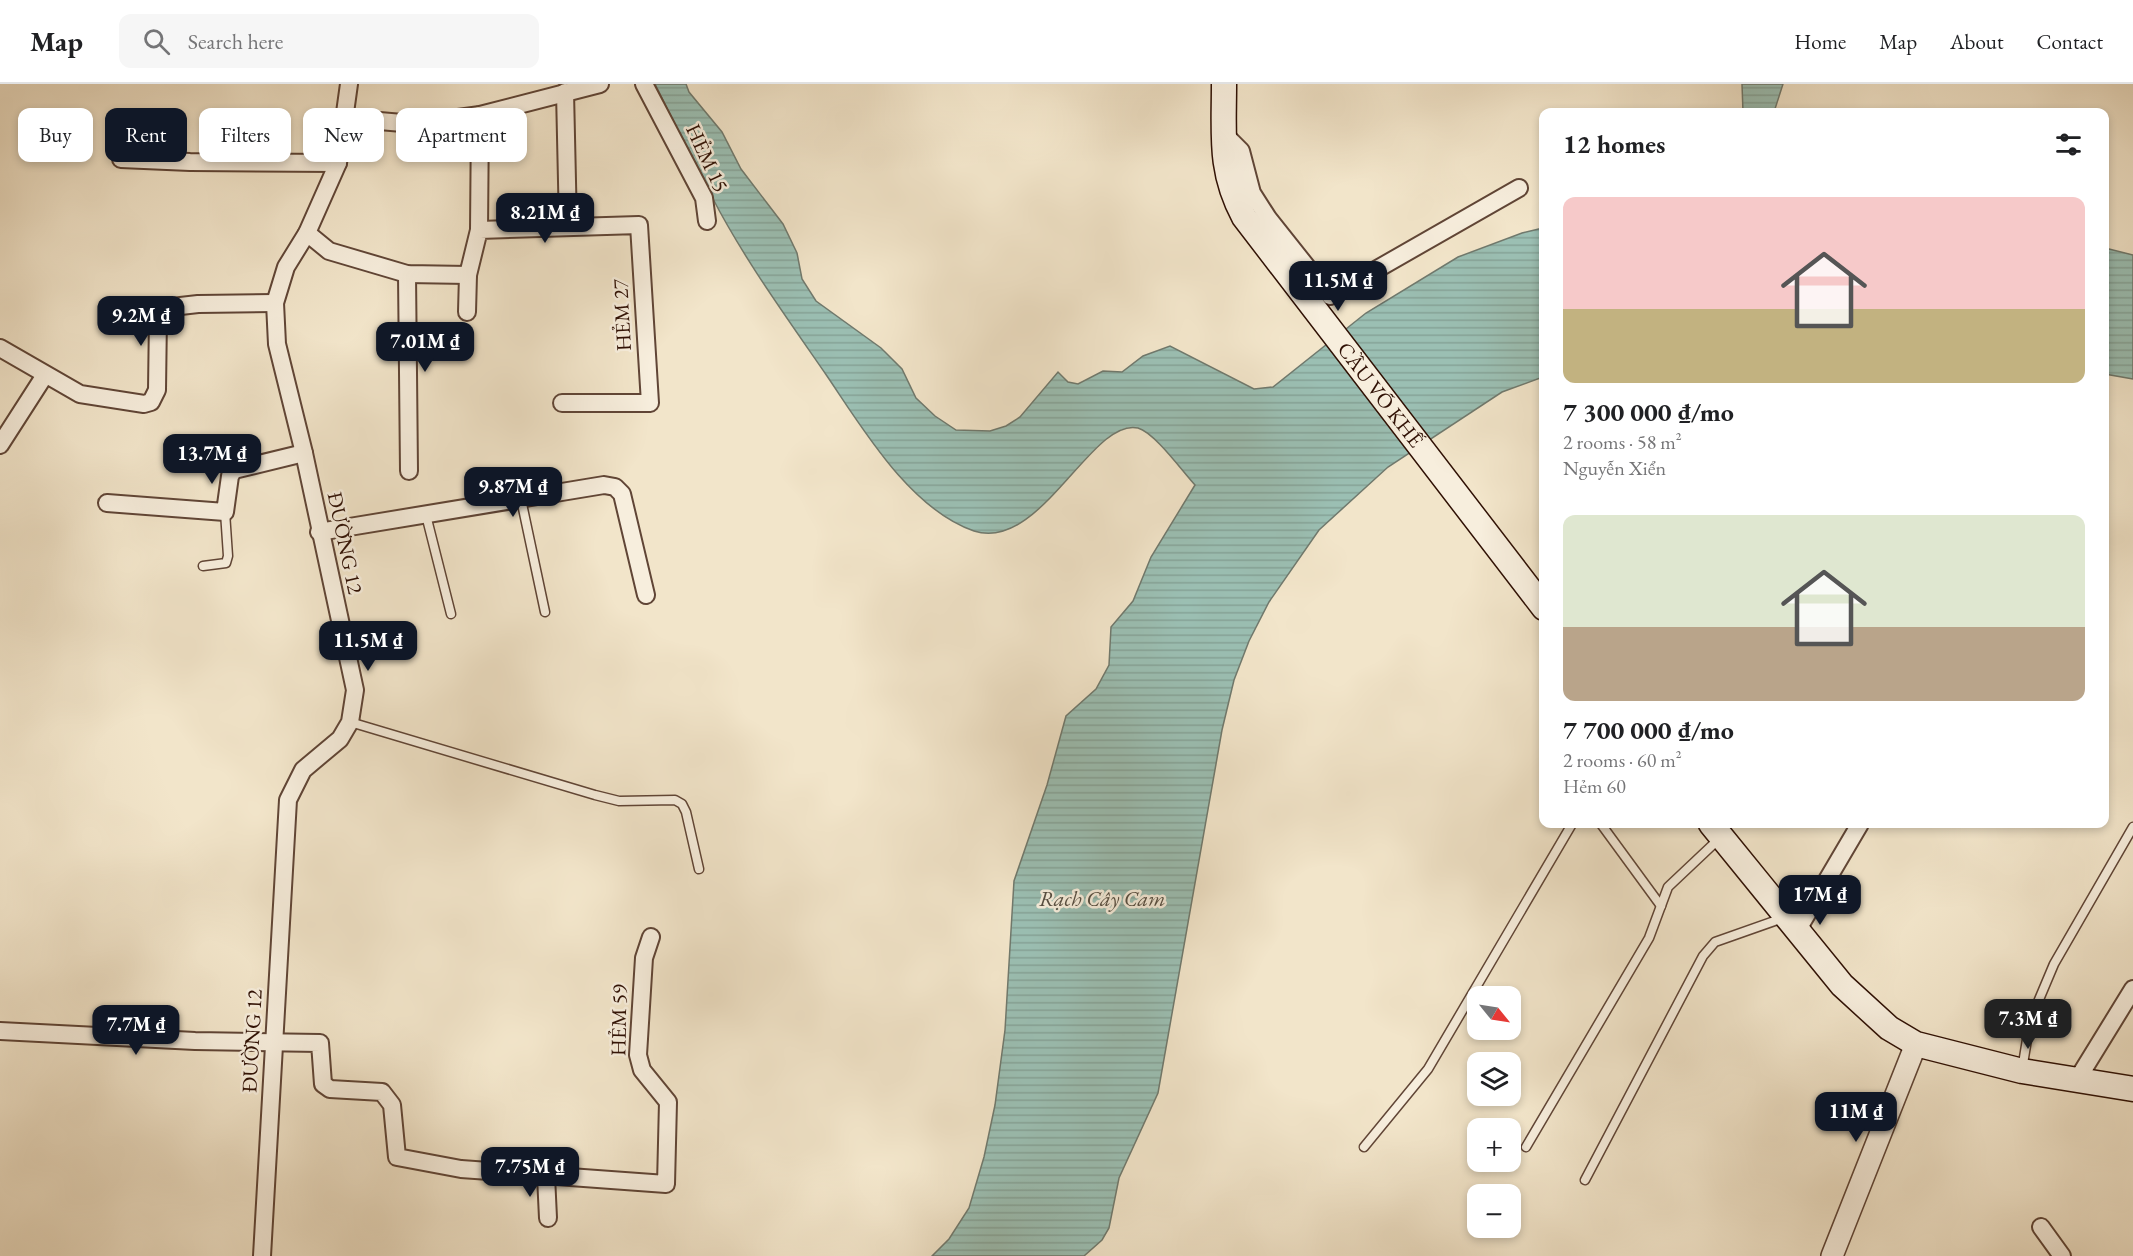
<!DOCTYPE html>
<meta charset="utf-8">
<style>
:root{--surface:#fff;--page:#f6f6f6;--text:#202124;--muted:#757577;--line:#e0e0e0;--accent:#111827}
body{margin:0;font-family:"EB Garamond",serif;background:var(--page);color:var(--text);height:100vh;display:flex;flex-direction:column;font-size:22px;white-space:nowrap}
*{box-sizing:border-box;margin:0}
p{font-size:20px;color:var(--muted)}
.icon{flex:none;width:33px;height:33px;fill:none;stroke:currentColor;stroke-width:2;stroke-linecap:round;stroke-linejoin:round}
.map{position:relative;flex:1;overflow:hidden}
.details{position:absolute;left:1539px;top:24px;width:570px;height:720px;display:flex;flex-direction:column;background:var(--surface);border-radius:12px;box-shadow:0 3px 9px #0003}
.details>*{flex:none}
.banner{position:absolute;left:18px;top:24px;width:570px;height:54px;display:flex;gap:12px}
.needle{width:39px;rotate:120deg}
.controls{position:absolute;left:1467px;top:902px;display:grid;gap:12px}
.controls a{display:grid;place-items:center;width:54px;height:54px;border-radius:12px;background:var(--surface);box-shadow:0 3px 9px #0003;font-size:30px}
.price{position:absolute;translate:-50% -51px;padding:0 14px;border-radius:12px;background:var(--accent);color:#fff;font-size:20px;line-height:39px;filter:drop-shadow(0 2px 3px #0008)}
.price::after{content:'';position:absolute;left:50%;top:36px;width:18px;height:14px;margin-left:-9px;background:inherit;clip-path:polygon(0 0,100% 0,50% 100%)}
.price.selected{background:#222;color:#fff}
ul{padding:0;list-style:none}
li{display:grid;align-content:center;gap:12px;height:318px;padding:0 24px}
li span{display:grid;place-items:center;height:186px;border-radius:12px;color:#555}
li>.icon{margin-inline-start:auto}
span .icon{width:108px;height:108px;fill:#fffc;stroke-width:1}
li b{font-size:26px}
h2{display:flex;justify-content:space-between;align-items:center;height:72px;padding:0 24px;font-size:26px}
.chip{padding:0 21px;border-radius:12px;background:var(--surface);box-shadow:0 3px 9px #0003;font-size:21px;line-height:54px}
.chip.selected{background:var(--accent);color:#fff}
header{display:flex;align-items:center;gap:36px;box-sizing:border-box;height:84px;padding:0 30px;background:var(--surface);border-bottom:2px solid var(--line)}
header strong{font-size:28px}
nav{display:flex;gap:33px;margin-inline-start:auto;font-size:21px}
.search{width:420px;height:54px;background:var(--page);display:flex;align-items:center;gap:15px;box-sizing:border-box;padding:0 21px;border-radius:12px;color:var(--muted);font-size:22px}
.map>svg:first-child{display:block}
</style>
<header>
<strong>Map</strong>
<div class="search"><svg class="icon" aria-label="search" viewBox="0 0 24 24"><circle cx="10" cy="10" r="6"/><path d="M15 15l6 6"/></svg>Search here</div>
<nav><a>Home</a><a>Map</a><a>About</a><a>Contact</a></nav>
</header>
<div class="map">
<svg width="2133" height="1172" viewBox="0 0 2133 1172">
<defs>
<pattern id="water-rules" width="6" height="5" patternUnits="userSpaceOnUse" patternTransform="scale(1.5)"><rect width="6" height="5" fill="#9bbfb3"/><path d="M0 2.5h6" fill="none" stroke="#86a398"/></pattern>
</defs>
<rect width="100%" height="100%" fill="#f2e5ca"/>
<filter id="stains"><feTurbulence type="fractalNoise" baseFrequency=".00333" numOctaves="4"/><feColorMatrix values="0 0 0 0 .2 0 0 0 0 .09 0 0 0 0 .02 0 0 0 .5 -.17"/></filter>
<radialGradient id="worn" r=".72"><stop offset=".6" stop-color="#630" stop-opacity="0"/><stop offset="1" stop-color="#630" stop-opacity=".3"/></radialGradient>
<g fill="url(#water-rules)" stroke="#70796d" stroke-width="1.5">
<path d="M655 0H686L689 8 722 48 741 85 783 140 797 169 802 195 816 217 881 264 902 285 916 314 935 332 956 346 990 347 1006 342 1020 333 1058 288 1068 298 1078 300 1103 287 1122 288 1143 272 1170 262 1254 305 1273 303 1366 229 1458 173 1522 149 1543 144V293L1502 308 1388 383 1319 446 1269 518 1249 557 1234 596 1222 646 1158 1009 1119 1094 1109 1144 1102 1156 1084 1172H932L949 1155 969 1124 984 1073 995 1021 1005 946 1014 797 1047 701 1066 632 1096 605 1109 581 1111 543 1133 517 1151 473 1195 401C1182 387 1155 349 1138 344 1092 333 1040 469 974 447 910 425 863 345 827 292 787 234 744 175 712 113 692 76 674 38 655 0Z"/>
<path d="M1742 0H1783L1774 28H1743Z"/>
<path d="M2105 164 2133 171V295L2105 290Z"/>
</g>
<g fill="none" stroke-linecap="round" stroke-linejoin="round">
<g stroke="#604536" stroke-width="11">
<g id="service">
<path d="M521 415 545 528"/>
<path d="M426 431 451 530"/>
<path d="M203 482 226 479 228 472 225 428"/>
<path d="M350 638 595 711 619 717 675 716 682 720 686 728 699 785"/>
<path d="M1601 740 1661 822"/>
<path d="M2022 986 2030 937 2054 880 2133 743"/>
<path d="M1364 1063 1428 985 1572 740"/>
<path d="M1526 1063 1649 854 1668 803 1721 753"/>
<path d="M1585 1096 1703 872 1715 858 1783 834"/>
</g>
</g>
<g stroke="#604536" stroke-width="20">
<g id="minor">
<path d="M644 0 704 114 707 137"/>
<path d="M565 8 568 142"/>
<path d="M345 34 414 40 480 31 600 0"/>
<path d="M1224 50 1241 67 1252 109 1268 134 1330 212 1519 104"/>
<path d="M121 75 190 78 338 79"/>
<path d="M479 146 480 31"/>
<path d="M307 149 329 167 407 190 468 191 479 146 639 141 650 319H562"/>
<path d="M407 190 409 387"/>
<path d="M467 228 468 191"/>
<path d="M0 264 80 310 144 320 151 318 157 306 158 232 163 224 198 220 275 219"/>
<path d="M0 361 45 291"/>
<path d="M107 419 225 428 230 392 234 386 304 369"/>
<path d="M319 448 604 401 615 403 622 410 646 511"/>
<path d="M1797 847 1860 740"/>
<path d="M0 947 195 957 320 959 323 1000 330 1005 382 1008 392 1021 397 1073 461 1085 666 1100 668 1018 642 986 638 971 644 874 651 853"/>
<path d="M2077 996 2133 905"/>
<path d="M546 1092 548 1134"/>
<path d="M2041 1143 2062 1172"/>
<path d="M262 1172 288 716 303 686 340 655 350 638 355 606 304 369 277 260 275 219 286 183 307 149 338 79 349 0"/>
</g>
</g>
<g stroke="#604536" stroke-width="24">
<path id="tertiary" d="M1832 1172 1916 960"/>
</g>
<g stroke="#2f1004" stroke-width="27">
<g id="secondary">
<path id="s1" d="M1224 0C1224 51 1219 87 1244 133L1544 524"/>
<path d="M1711 740 1842 901 1889 944 1916 960 2022 987 2133 1005"/>
</g>
</g>
<use href="#service" stroke="#f7eedd" stroke-width="8"/>
<use href="#minor" stroke="#f7eedd" stroke-width="16"/>
<use href="#tertiary" stroke="#f7eedd" stroke-width="21"/>
<use href="#secondary" stroke="#f7eedd" stroke-width="24"/>
</g>
<g text-anchor="middle" stroke-width="5" stroke-linejoin="round" paint-order="stroke">
<g font-size="21" fill="#2f1004" stroke="#f7eedd">
<text transform="translate(707 74) rotate(65)" y="7">HẺM 15</text>
<text transform="translate(622 231) rotate(-93)" y="7">HẺM 27</text>
<text dy="7" stroke="none"><textPath href="#s1" startOffset="360">CẦU VÕ KHẾ</textPath></text>
<text transform="translate(345 459) rotate(78)" y="7">ĐƯỜNG 12</text>
<text transform="translate(619 936) rotate(-89)" y="7">HẺM 59</text>
<text transform="translate(252 957) rotate(-87)" y="7">ĐƯỜNG 12</text>
</g>
<g font-size="22" font-style="italic" fill="#554d41" stroke="#f7eedd">
<text x="1102" y="822">Rạch Cây Cam</text>
</g>
</g>
<rect width="100%" height="100%" filter="url(#stains)"/>
<rect width="100%" height="100%" fill="url(#worn)"/>
</svg>
<div class="controls">
<a><svg class="needle" viewBox="-14 -14 28 28"><path d="M0-13l5 13h-10z" fill="#e53935"/><path d="M0 13l5-13h-10z" fill="#757577"/></svg></a>
<a><svg class="icon" aria-label="layers" viewBox="0 0 24 24"><path d="M12 4l9 5-9 5-9-5zM3 14l9 5 9-5"/></svg></a>
<a>+</a>
<a>−</a>
</div>
<b class="price" style="left:545px;top:160px">8.21M ₫</b>
<b class="price" style="left:1338px;top:228px">11.5M ₫</b>
<b class="price" style="left:141px;top:263px">9.2M ₫</b>
<b class="price" style="left:425px;top:289px">7.01M ₫</b>
<b class="price" style="left:212px;top:401px">13.7M ₫</b>
<b class="price" style="left:513px;top:434px">9.87M ₫</b>
<b class="price" style="left:368px;top:588px">11.5M ₫</b>
<b class="price" style="left:1820px;top:842px">17M ₫</b>
<b class="price selected" style="left:2028px;top:966px">7.3M ₫</b>
<b class="price" style="left:136px;top:972px">7.7M ₫</b>
<b class="price" style="left:1856px;top:1059px">11M ₫</b>
<b class="price" style="left:530px;top:1114px">7.75M ₫</b>
<div class="banner">
<a class="chip">Buy</a>
<a class="chip selected">Rent</a>
<a class="chip">Filters</a>
<a class="chip">New</a>
<a class="chip">Apartment</a>
</div>
<section class="details">
<h2>12 homes<svg class="icon" aria-label="filters" viewBox="0 0 24 24"><path d="M4 7h16M4 17h16"/><circle cx="9" cy="7" r="2"/><circle cx="15" cy="17" r="2"/></svg></h2>
<ul>
<li><span style="background:linear-gradient(#f6c9c9 60%,#c2b280 0)"><svg class="icon" aria-label="home" viewBox="0 0 24 24"><path d="M3 11l9-7 9 7M6 9v11h12V9"/></svg></span><div><b>7 300 000 ₫/mo</b><p>2 rooms · 58 m²</p><p>Nguyễn Xiển</p></div></li>
<li><span style="background:linear-gradient(#dfe7d0 60%,#b9a48a 0)"><svg class="icon" aria-label="home" viewBox="0 0 24 24"><path d="M3 11l9-7 9 7M6 9v11h12V9"/></svg></span><div><b>7 700 000 ₫/mo</b><p>2 rooms · 60 m²</p><p>Hẻm 60</p></div></li>
</ul>
</section>
</div>
